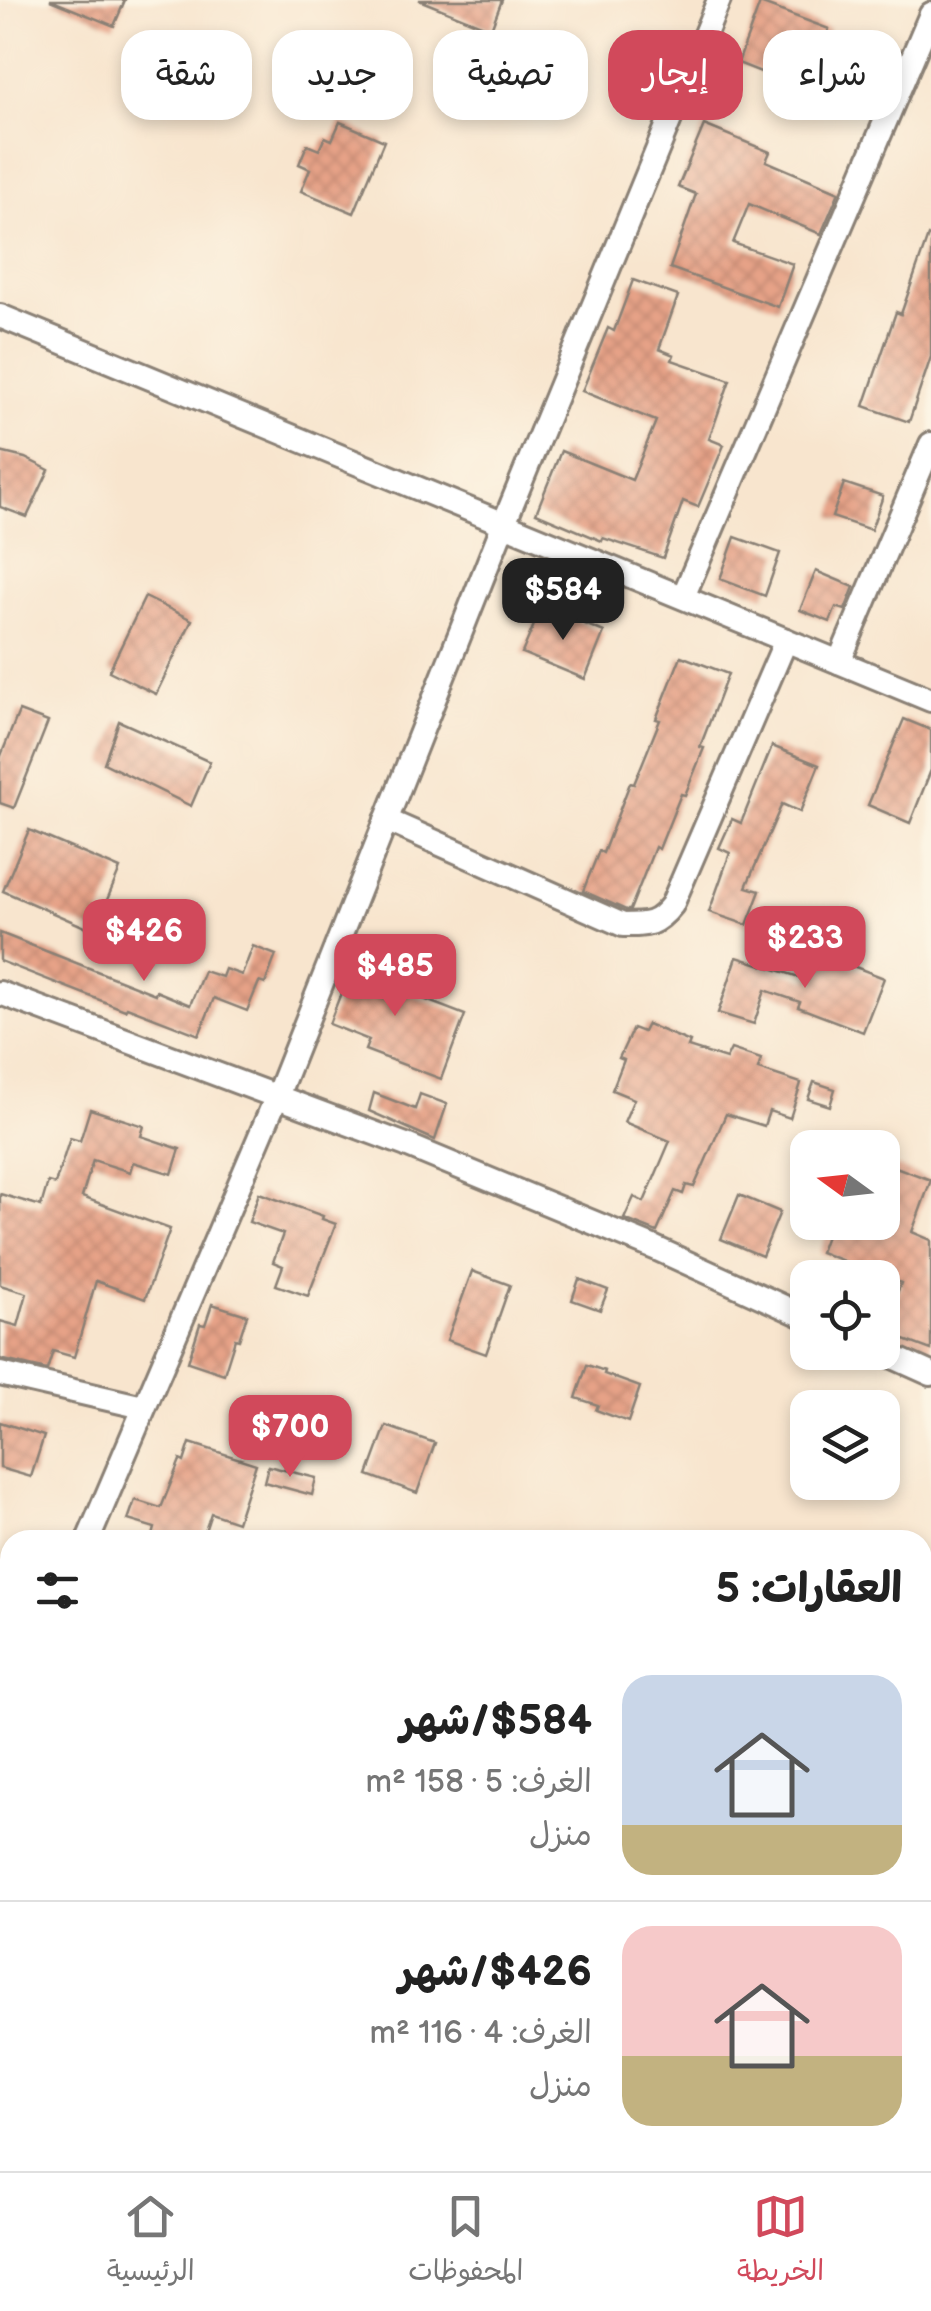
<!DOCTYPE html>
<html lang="ar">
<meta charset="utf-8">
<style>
:root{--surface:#fff;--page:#f2f2f2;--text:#222;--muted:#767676;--line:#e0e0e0;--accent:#d1495b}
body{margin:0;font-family:"Balsamiq Sans","Playpen Sans Arabic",sans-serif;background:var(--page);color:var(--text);direction:rtl;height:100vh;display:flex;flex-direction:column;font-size:38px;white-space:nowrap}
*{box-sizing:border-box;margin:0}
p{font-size:32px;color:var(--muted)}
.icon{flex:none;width:55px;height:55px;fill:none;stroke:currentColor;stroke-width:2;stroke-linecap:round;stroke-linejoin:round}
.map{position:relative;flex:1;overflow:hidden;direction:ltr}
.side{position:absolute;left:0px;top:1530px;width:932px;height:642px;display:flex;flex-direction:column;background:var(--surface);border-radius:30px 30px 0 0;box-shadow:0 5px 15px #0003;direction:rtl}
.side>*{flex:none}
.guide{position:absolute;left:30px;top:30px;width:872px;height:90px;direction:rtl;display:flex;gap:20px}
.needle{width:65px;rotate:285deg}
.buttons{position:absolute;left:790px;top:1130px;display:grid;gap:20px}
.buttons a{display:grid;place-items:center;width:110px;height:110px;border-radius:20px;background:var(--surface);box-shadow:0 5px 15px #0003;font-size:50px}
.price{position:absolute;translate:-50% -85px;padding:0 22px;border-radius:20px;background:var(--accent);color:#fff;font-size:32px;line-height:65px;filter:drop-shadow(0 2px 5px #0008)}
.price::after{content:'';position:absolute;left:50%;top:60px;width:30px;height:22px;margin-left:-15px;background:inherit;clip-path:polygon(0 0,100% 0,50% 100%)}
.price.active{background:#222;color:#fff}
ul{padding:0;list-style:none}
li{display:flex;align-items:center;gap:30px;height:250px;padding:0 30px}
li+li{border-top:2px solid var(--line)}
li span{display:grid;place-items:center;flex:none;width:280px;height:200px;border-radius:30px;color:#555}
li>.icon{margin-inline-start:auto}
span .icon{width:120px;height:120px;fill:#fffc;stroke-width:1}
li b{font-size:42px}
h2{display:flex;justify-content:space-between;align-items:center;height:120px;padding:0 30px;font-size:42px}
.tag{padding:0 35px;border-radius:30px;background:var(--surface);box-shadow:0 5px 15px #0003;font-size:35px;line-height:90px}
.tag.active{background:var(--accent);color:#fff}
.menu{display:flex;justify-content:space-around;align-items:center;height:140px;border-top:2px solid var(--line);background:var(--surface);font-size:28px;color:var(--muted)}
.menu a{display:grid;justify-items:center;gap:5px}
.menu .active{color:var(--accent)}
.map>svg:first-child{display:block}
</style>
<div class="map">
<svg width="931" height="2171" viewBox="0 0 931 2171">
<defs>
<pattern id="building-cross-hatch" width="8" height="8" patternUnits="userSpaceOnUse" patternTransform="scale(2.5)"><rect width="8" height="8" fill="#e6a287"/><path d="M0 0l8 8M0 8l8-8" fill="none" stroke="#c58b74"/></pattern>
</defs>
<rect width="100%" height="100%" fill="#fcf5e5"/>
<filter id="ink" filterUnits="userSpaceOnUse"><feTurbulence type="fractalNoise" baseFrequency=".01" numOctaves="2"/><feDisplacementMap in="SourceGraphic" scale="20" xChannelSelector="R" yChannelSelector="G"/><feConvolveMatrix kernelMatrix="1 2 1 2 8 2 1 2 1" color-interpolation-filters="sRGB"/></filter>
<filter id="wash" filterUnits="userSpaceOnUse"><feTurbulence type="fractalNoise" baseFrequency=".0048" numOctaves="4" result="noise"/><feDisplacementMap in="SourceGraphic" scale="40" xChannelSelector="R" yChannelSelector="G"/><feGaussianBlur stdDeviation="2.25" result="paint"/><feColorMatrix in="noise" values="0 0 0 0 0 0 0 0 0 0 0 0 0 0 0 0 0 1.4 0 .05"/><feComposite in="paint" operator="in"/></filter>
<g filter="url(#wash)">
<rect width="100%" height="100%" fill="#f8e5ce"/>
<g id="blocks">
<g fill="url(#building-cross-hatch)">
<path d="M50 0H125L114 26Z"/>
<path d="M419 0H502L491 29Z"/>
<path d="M760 3 829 29 826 37 873 54 866 71 873 74 859 111 738 63Z"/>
<path d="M340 122 384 141 354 213 301 191 310 169 299 164 307 145 319 150 325 137 332 140Z"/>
<path d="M704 125 770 152 766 161 839 192 821 234 749 204 733 243 793 264 778 307 670 268 696 194 678 187Z"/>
<path d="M928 236 931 237V357L909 422 864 406 896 312 901 314Z"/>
<path d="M633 280 678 296 659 349 674 355 672 360 730 380 709 439 724 445 698 507 683 501 663 558 603 538 602 541 536 513 561 451 632 480 656 421 582 391 608 328 614 331Z"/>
<path d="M0 452 25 458 49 470 27 517 0 507Z"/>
<path d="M844 483 883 496 871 530 832 517Z"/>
<path d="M735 537 780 553 765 596 720 579Z"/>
<path d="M816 571 854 587 845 610 836 607 830 622 800 610Z"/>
<path d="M145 597 192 620 156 694 109 671Z"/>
<path d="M542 606 604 632 585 679 522 653Z"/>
<path d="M681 656 728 674 700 747 704 748 685 795 681 794 659 849 655 847 630 910H626L583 891 599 851 603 853 630 783 634 784 660 720 656 719Z"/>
<path d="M19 711 48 722 14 808 0 803V758Z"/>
<path d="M904 719 931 730V770L910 823 868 805Z"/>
<path d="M119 721 210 762 191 806 104 763Z"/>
<path d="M772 746 819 765 800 812 782 804 746 887 760 891 747 925 709 912 730 853 719 848 732 819 741 823Z"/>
<path d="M29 830 120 869 94 931 3 891Z"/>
<path d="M0 933 155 994 156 991 190 1005 204 971 222 977 225 969 242 975 253 946 276 955 265 984 259 982 247 1011 214 998 199 1035 127 1007 125 1010 0 961Z"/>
<path d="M358 949 387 960 379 982 465 1015 441 1079 365 1050 369 1040 329 1024Z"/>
<path d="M819 953 884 978 863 1032 798 1007 800 1002 765 990 754 1024 718 1013 737 957 808 980Z"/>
<path d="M647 1024 690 1042 688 1047 726 1059 731 1049 761 1059 758 1069 801 1083 790 1118 769 1111 764 1126 726 1114 694 1187 686 1185 683 1194 675 1191 657 1232 624 1219 634 1197 644 1202 670 1141 624 1122 634 1099 612 1090 624 1060 619 1058 633 1028 643 1032Z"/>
<path d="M814 1082 835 1089 830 1106 808 1099Z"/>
<path d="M374 1093 415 1109 420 1094 447 1104 435 1140 369 1111Z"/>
<path d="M90 1109 144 1126 141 1136 180 1149 172 1174 133 1162 130 1172 93 1160 82 1197 170 1229 145 1299 96 1281 74 1357 53 1351 47 1370 0 1359V1321L18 1326 27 1293 0 1285V1194L41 1206 48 1182 55 1184 70 1138 80 1141Z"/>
<path d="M882 1162 931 1180 912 1232 931 1240V1350L883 1332 901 1283 820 1252 831 1222H882Z"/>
<path d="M259 1193 323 1216 322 1219 336 1224 308 1296 276 1285 283 1266 273 1262 283 1234 249 1222Z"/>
<path d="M739 1195 780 1212 762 1256 721 1239Z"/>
<path d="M472 1271 510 1285 486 1354 447 1340Z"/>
<path d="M579 1279 608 1290 600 1310 572 1300Z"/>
<path d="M212 1304 247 1315 239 1340 235 1339 224 1374 188 1362 200 1324 205 1325Z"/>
<path d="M587 1365 605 1371 604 1374 640 1387 628 1422 596 1410 598 1405 576 1398Z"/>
<path d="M0 1422 44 1436 31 1477 0 1468Z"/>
<path d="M386 1426 435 1443 417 1493 368 1475Z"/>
<path d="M190 1443 256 1464 237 1522 211 1513 202 1540H167L153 1536 155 1528 128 1520 135 1500 161 1508 180 1460 184 1462Z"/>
<path d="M268 1466 316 1478 312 1495 264 1482Z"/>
</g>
</g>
</g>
<g filter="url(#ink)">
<use href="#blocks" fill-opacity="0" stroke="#8a8075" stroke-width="2.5"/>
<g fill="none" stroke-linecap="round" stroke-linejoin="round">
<g stroke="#8a8075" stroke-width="28">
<g id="minor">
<path d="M0 316 931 700"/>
<path d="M683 597 931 14"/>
<path d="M839 662 931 444"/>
<path d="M386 820 623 925C648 925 656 925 672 905L786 640"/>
<path d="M0 993 406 1145 655 1248 808 1318"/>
<path d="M882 1352 931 1374"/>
<path d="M0 1374 143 1407"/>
<path d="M88 1540 277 1096 504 523 719 0"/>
<path d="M0 1647 10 1650"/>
</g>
</g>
<use href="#minor" stroke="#fff" stroke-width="22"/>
</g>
</g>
</svg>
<div class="buttons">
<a><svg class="needle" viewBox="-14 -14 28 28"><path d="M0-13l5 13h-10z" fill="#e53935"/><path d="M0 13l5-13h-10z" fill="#767676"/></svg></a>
<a><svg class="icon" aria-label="locate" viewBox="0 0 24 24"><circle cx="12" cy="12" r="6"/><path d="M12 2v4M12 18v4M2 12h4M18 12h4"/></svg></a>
<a><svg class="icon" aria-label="layers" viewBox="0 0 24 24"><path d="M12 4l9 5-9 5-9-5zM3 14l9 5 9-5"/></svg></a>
</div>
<b class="price active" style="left:563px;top:643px">$584</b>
<b class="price" style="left:144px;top:984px">$426</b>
<b class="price" style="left:805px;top:991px">$233</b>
<b class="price" style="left:395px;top:1019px">$485</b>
<b class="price" style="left:290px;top:1480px">$700</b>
<div class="guide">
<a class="tag">شراء</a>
<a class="tag active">إيجار</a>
<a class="tag">تصفية</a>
<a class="tag">جديد</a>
<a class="tag">شقة</a>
</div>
<section class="side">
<h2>العقارات: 5<svg class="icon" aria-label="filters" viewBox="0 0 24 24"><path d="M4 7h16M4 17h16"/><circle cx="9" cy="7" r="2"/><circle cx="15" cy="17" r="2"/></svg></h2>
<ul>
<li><span style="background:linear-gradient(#c9d6e8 75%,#c2b280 0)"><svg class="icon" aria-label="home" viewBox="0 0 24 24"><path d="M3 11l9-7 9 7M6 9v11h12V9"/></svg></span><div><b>$584/شهر</b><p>الغرف: 5 · 158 m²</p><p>منزل</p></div></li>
<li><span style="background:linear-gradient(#f6c9c9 65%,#c2b280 0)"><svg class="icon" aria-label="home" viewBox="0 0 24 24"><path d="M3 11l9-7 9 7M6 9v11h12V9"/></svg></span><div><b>$426/شهر</b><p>الغرف: 4 · 116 m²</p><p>منزل</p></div></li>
</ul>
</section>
</div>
<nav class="menu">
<a class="active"><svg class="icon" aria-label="map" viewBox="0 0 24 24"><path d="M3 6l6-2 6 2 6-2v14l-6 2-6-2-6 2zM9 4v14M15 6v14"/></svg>الخريطة</a>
<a><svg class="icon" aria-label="saved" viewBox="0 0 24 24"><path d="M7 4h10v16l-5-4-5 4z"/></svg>المحفوظات</a>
<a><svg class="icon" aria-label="home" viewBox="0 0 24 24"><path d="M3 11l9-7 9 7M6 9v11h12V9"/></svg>الرئيسية</a>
</nav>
